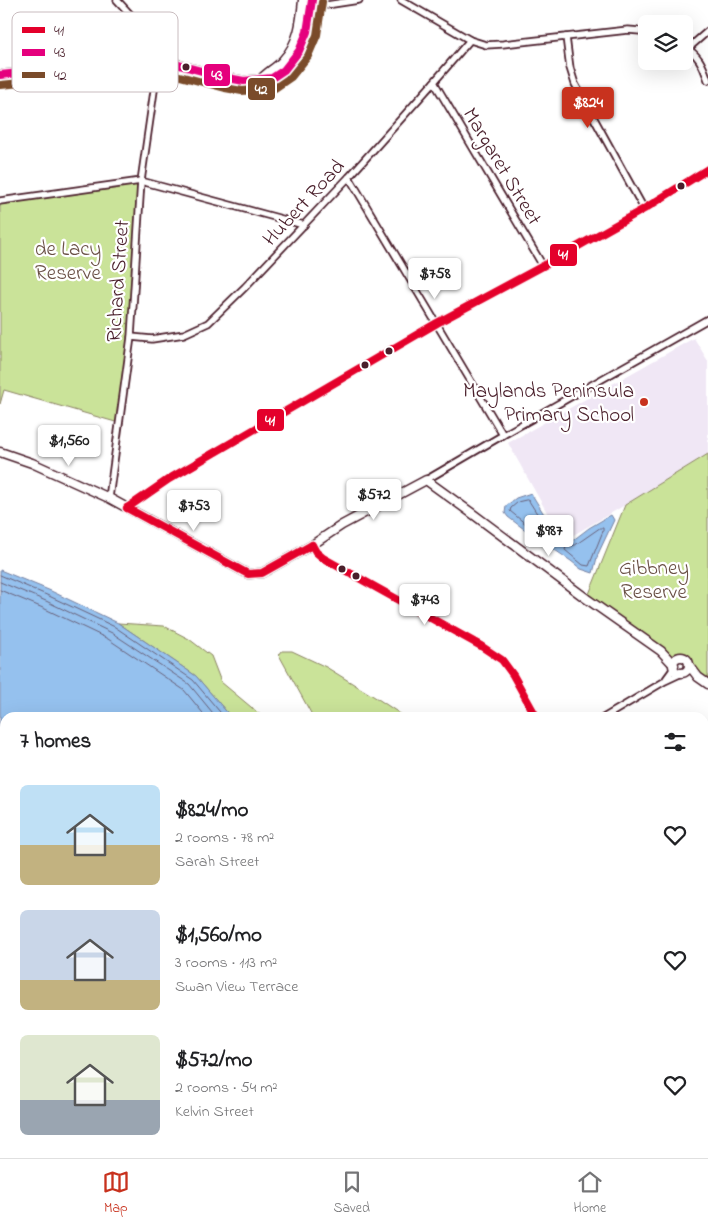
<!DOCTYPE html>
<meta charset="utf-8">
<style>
:root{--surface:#fff;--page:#f2f2f2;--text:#202124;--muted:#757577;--line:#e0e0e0;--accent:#c8321e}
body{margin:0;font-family:"Indie Flower",sans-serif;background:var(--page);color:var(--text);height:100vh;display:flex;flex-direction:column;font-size:19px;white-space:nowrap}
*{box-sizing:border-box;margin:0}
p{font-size:16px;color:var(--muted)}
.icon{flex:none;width:28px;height:28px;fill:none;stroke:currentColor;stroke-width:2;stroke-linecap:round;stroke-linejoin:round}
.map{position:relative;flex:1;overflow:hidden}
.sheet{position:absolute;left:0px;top:712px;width:709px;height:446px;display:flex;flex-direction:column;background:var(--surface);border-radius:15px 15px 0 0;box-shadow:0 5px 20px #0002}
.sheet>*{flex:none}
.fabs{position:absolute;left:638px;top:15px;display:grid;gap:10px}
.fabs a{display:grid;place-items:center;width:55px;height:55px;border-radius:8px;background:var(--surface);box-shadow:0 5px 20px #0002;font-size:25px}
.price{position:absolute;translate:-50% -42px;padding:0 11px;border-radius:5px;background:#fff;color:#222;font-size:16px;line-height:32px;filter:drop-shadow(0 1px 2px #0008)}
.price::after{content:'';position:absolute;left:50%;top:30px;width:15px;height:11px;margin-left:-8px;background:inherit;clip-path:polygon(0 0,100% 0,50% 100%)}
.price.current{background:var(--accent);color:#fff}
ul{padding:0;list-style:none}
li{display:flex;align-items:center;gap:15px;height:125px;padding:0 20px}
li span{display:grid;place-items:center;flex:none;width:140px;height:100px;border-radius:8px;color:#555}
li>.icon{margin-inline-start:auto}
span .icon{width:60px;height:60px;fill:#fffc;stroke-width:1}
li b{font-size:21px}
h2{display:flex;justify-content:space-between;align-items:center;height:60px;padding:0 20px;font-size:21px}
.menu{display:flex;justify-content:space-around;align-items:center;height:70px;border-top:1px solid var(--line);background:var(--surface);font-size:14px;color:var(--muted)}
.menu a{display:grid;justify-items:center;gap:2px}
.menu .current{color:var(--accent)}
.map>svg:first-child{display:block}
</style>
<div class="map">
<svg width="708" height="1158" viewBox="0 0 708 1158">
<rect width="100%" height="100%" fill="#fff"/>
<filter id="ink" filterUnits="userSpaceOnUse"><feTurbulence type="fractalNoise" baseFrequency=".02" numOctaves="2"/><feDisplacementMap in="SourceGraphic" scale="10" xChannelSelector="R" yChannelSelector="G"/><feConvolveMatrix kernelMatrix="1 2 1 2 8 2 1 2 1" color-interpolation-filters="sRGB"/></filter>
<g filter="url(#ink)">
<path fill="#f0e7f5" d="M694 338 708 361V454L625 505 563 541 508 443Z"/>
<g fill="#cae399" stroke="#8a8162">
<path d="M141 181 131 337 119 423 4 390 0 404V201Z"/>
<path d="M708 454V685L687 670 689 657 678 658 661 651 587 599 625 505Z"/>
<path d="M118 623 164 626 189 639 211 656 221 682 263 717H231L196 676Z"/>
<path d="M282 651H292L326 667 378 699 405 717H311L312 715 279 655Z"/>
<path d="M0 764 5 771V954L0 949Z"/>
<path d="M0 959 5 962V994L3 993 0 994Z"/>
<path d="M79 1154H218L220 1158H79Z"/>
<path d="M429 1154H615L614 1158H430Z"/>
</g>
<g fill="#95c1ee" stroke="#7780a0">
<path d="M531 493 561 542 572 541 589 528 611 515 614 520 598 554 593 573 581 569 571 561 524 529 508 517 505 513 506 506 516 498Z"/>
<path d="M0 570 51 591 118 623 196 676 231 717 5 718V771L0 764Z"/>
<path d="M5 1024V1075H0V1029Z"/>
<path d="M218 1154H429L430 1158H220Z"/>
</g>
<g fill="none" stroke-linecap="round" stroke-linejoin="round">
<g stroke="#686079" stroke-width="1">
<path d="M527 500 529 501 550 534 549 538H546L527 525 510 511 511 508 518 502Z"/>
<path d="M600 528H603V531L589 566 583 565 565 550 566 547 575 545Z"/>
<path d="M0 575 49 596 115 627 193 680 225 718"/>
<path d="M0 582 46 601 112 633 189 684 217 718"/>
<path d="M0 590 43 608 108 639 184 690 207 718"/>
</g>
<path stroke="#7780a0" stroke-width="2" d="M107 1154 108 1158"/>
<g stroke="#4a1f2b" stroke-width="9">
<g id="minor">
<path d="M401 0 470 40 486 45 503 44 628 30 640 31 646 33"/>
<path d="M307 8 359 0"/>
<path d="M150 37 155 57"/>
<path d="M566 37 570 68 575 84 644 209"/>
<path d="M684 47C699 54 703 66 708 80"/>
<path d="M689 50 692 45 708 31"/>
<path d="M434 82 543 266"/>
<path d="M349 177 503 435"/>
<path d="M0 201 141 181 304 225"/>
<path d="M131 337 152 339 184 334 208 323 245 287 349 177 434 82 470 40"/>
<path d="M426 480 503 435 708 319"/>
<path d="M109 498 131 337 141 181 157 70 161 57 155 41 117 0"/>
<path d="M127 508 169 479 437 323 543 266 644 209 708 169"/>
<path d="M312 545 316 552 323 558 481 646 502 660 513 675 537 718"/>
<path d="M666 679 674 668"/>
<path d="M603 718 665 681 682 673"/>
<path d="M704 813 708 811"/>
<path d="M704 1018 708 1025"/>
<path d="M704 1097 708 1095"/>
<path d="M0 1156 2 1158"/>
</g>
</g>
<g stroke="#4a1f2b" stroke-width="11">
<g id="tertiary">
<path d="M116 63C120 61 126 58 131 56 147 52 165 57 179 65L228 78 244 81 272 78 284 70 299 51 304 40 307 32 312 0"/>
<path d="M0 75 116 63 138 62 170 69 179 65"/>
<path d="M262 78C269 71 277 67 283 60 299 43 301 22 303 0"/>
<path d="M0 452 32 463 109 498 248 574 262 573 312 545 342 525 426 480 473 514 587 599 661 651 674 665"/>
<circle cx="681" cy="665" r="8"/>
<path d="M689 665 698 677 708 684"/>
</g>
</g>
<use href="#minor" stroke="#fff" stroke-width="5.5"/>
<use href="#tertiary" stroke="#fff" stroke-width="8"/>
<g stroke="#fff" stroke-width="11">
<g id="bus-1">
<path d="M127 508 169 479 437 323 543 266 644 209 708 169"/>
<path d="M127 508 248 574 262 573 312 545"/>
<path d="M312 545 316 552 323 558 481 646 502 660 513 675 537 718"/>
</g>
</g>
<g stroke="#fff" stroke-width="11">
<path id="bus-2" d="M0 75 116 63 131 56 150 55 162 58 179 65 228 78 244 81 272 78 284 70 299 51 307 32 312 0"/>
</g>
<g stroke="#fff" stroke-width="11">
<path id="bus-3" d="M1 85 117 73 134 66 148 65 159 67 176 75 225 88 242 91 275 88 291 77 308 56 317 35 322 2"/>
</g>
<use href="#bus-1" stroke="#e4002b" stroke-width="8"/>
<use href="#bus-2" stroke="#e5007d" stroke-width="8"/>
<use href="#bus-3" stroke="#7a4b2a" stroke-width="8"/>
</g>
</g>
<g fill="#4a1f2b" stroke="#fff" stroke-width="2">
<circle cx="186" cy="67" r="4.5"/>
<circle cx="681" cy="186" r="4.5"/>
<circle cx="389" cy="351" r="4.5"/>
<circle cx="365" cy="365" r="4.5"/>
<circle cx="342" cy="569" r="4.5"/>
<circle cx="356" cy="576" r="4.5"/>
</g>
<circle fill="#c8321e" stroke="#fff" stroke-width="2" cx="644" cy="402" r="5"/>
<g text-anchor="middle" stroke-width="4.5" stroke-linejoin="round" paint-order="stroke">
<g font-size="21" fill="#4a1f2b" stroke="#fff">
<text transform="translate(503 166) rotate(59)" y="7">Margaret Street</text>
<text transform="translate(303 202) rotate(-47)" y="7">Hubert Road</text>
<text transform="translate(117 281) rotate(-86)" y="7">Richard Street</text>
</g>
<g font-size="21" fill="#6a5046" stroke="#fff">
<text x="68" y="255">de Lacy<tspan x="68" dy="24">Reserve</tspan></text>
<text x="654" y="574">Gibbney<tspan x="654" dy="24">Reserve</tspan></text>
</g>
<g font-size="21" fill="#4a1f2b" stroke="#fff" text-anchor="end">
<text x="634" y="397">Maylands Peninsula<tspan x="634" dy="24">Primary School</tspan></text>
</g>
</g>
<rect x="12" y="12" width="166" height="80" rx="8" fill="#fff" stroke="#c9bcbf" stroke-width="1"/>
<rect x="22" y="27" width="23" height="6" fill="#e4002b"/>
<rect x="22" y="49" width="23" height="7" fill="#e5007d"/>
<rect x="22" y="72" width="23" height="6" fill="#7a4b2a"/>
<g font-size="14" fill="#4a1f2b">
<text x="54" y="35">41</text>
<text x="54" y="57">43</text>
<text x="54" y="80">42</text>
</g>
<g stroke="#fff" stroke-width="2">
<rect x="203" y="63" width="28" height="24" rx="5" fill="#e5007d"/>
<rect x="247" y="77" width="29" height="24" rx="5" fill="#7a4b2a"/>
<rect x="549" y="243" width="29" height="24" rx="5" fill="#e4002b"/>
<rect x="256" y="408" width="29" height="24" rx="5" fill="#e4002b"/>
</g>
<g font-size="14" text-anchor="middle" font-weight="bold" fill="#fff">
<text x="217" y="80">43</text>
<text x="261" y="94">42</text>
<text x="563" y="259">41</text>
<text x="270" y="425">41</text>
</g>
</svg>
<div class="fabs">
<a><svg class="icon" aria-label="layers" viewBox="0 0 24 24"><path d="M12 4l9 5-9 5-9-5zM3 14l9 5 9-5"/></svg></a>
</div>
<b class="price current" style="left:588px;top:129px">$824</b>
<b class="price" style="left:435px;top:300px">$758</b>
<b class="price" style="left:69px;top:467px">$1,560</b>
<b class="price" style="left:374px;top:521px">$572</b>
<b class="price" style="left:194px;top:532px">$753</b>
<b class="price" style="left:549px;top:557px">$987</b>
<b class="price" style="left:425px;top:626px">$743</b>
<section class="sheet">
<h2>7 homes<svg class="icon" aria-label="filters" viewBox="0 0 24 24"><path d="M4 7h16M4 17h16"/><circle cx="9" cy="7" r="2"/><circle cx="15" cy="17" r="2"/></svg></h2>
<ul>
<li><span style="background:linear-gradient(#bfe0f5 60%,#c2b280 0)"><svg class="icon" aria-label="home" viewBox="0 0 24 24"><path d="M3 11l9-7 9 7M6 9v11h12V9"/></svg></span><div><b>$824/mo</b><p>2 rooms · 78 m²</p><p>Sarah Street</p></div><svg class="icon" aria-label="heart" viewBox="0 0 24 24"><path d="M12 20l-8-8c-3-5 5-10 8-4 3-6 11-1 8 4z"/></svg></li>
<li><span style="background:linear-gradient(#c9d6e8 70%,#c2b280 0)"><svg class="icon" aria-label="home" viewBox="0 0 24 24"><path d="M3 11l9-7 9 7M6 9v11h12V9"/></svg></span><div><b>$1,560/mo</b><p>3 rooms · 113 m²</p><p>Swan View Terrace</p></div><svg class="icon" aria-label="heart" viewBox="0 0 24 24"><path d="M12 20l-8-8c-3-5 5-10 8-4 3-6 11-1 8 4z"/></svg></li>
<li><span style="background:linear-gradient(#dfe7d0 65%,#9aa5b1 0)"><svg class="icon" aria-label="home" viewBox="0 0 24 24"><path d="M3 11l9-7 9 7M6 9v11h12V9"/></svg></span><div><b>$572/mo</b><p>2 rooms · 54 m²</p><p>Kelvin Street</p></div><svg class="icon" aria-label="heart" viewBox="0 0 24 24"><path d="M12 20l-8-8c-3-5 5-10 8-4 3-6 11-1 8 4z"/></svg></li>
</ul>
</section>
</div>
<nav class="menu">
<a class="current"><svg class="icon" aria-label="map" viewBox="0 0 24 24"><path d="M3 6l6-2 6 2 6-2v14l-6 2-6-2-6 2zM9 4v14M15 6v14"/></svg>Map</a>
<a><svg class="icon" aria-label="saved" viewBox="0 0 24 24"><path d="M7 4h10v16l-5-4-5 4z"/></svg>Saved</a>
<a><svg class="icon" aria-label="home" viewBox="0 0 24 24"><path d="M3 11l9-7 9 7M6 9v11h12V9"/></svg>Home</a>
</nav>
